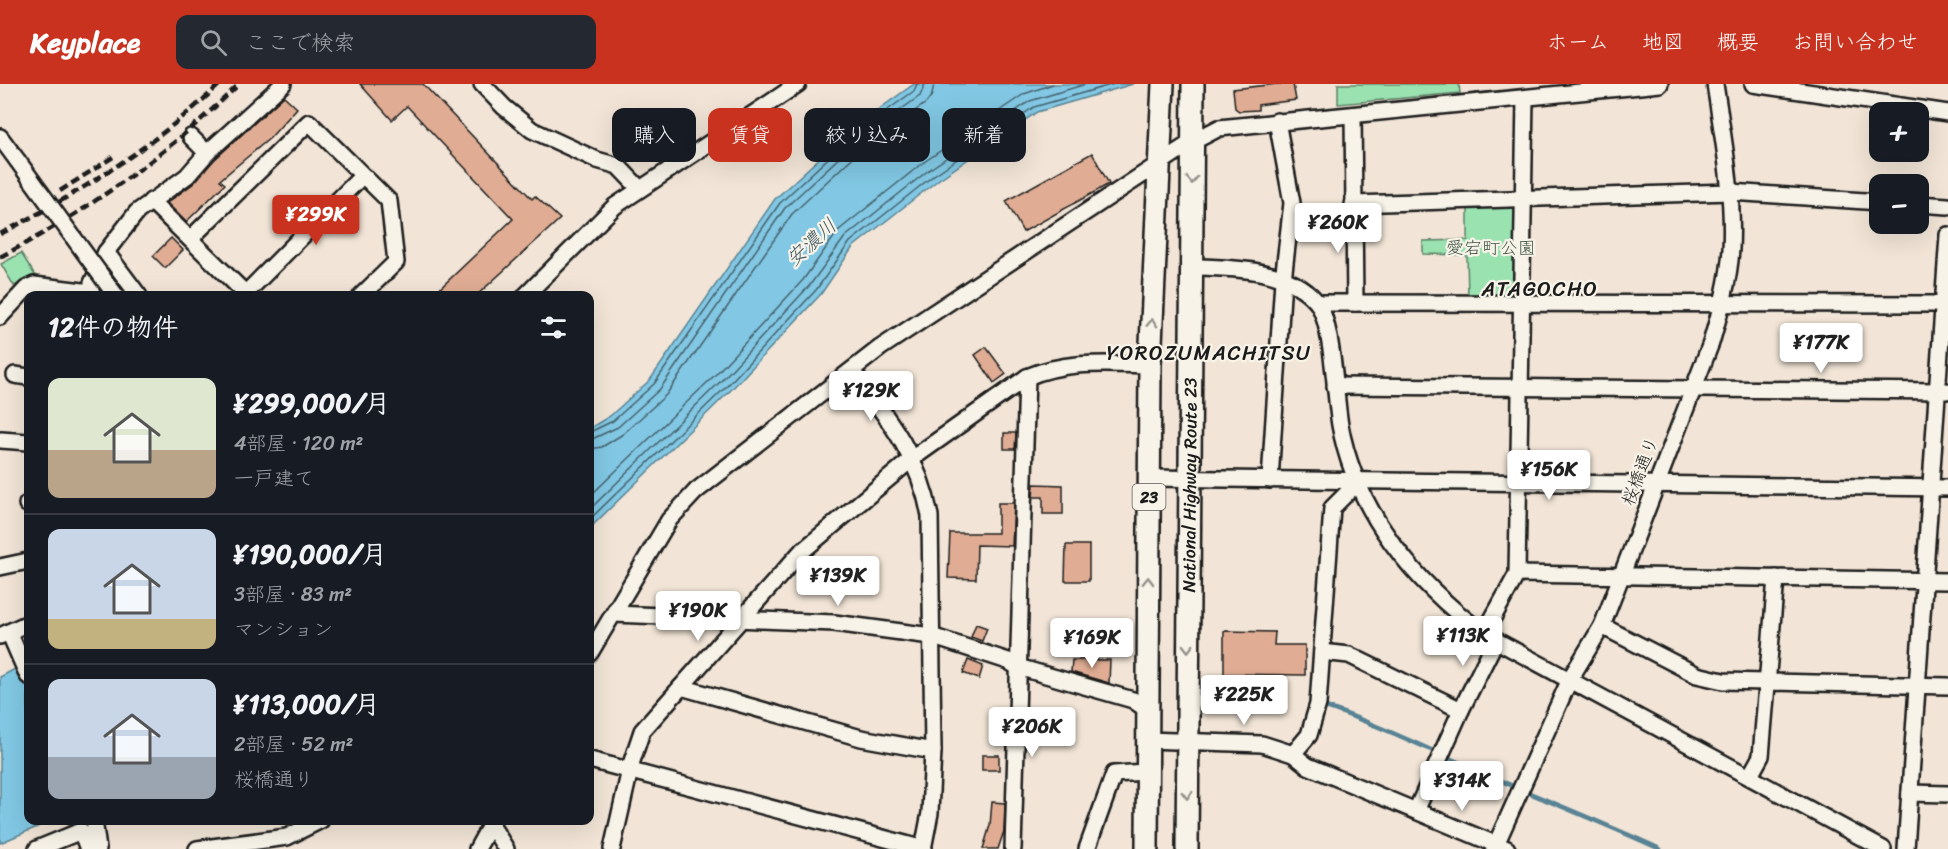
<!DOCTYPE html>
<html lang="ja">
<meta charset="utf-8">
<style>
:root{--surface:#171b24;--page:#242831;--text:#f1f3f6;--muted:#9ea1a6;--line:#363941;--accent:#c8321e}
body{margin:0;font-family:Sriracha,"Klee One",sans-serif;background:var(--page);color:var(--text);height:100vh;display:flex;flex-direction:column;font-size:22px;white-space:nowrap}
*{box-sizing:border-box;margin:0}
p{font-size:20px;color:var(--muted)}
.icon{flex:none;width:33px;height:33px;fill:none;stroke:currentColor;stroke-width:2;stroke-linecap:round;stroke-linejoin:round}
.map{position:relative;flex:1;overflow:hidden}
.details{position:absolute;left:24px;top:207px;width:570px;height:534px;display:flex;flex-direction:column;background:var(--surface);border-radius:12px;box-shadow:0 6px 24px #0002}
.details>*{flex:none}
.banner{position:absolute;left:612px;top:24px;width:570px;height:54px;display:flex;gap:12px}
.buttons{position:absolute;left:1869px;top:18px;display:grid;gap:12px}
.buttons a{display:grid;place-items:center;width:60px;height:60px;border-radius:12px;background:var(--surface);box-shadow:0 6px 24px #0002;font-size:30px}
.price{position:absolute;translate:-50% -51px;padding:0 14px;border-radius:6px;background:#fff;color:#222;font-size:20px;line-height:39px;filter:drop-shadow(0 2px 3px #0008)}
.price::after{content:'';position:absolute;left:50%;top:36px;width:18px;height:14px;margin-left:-9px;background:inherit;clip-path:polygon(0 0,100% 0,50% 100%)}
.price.on{background:var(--accent);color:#fff}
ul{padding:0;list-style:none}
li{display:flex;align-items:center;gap:18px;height:150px;padding:0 24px}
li+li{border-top:2px solid var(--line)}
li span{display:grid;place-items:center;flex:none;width:168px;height:120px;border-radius:12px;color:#555}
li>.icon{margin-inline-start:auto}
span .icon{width:72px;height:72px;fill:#fffc;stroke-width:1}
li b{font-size:26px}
h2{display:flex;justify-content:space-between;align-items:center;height:72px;padding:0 24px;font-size:26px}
.pill{padding:0 21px;border-radius:12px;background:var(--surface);box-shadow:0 6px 24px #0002;font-size:21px;line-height:54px}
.pill.on{background:var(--accent);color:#fff}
header{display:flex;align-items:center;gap:36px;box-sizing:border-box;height:84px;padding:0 30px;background:var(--accent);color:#fff}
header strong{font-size:28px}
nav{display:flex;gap:33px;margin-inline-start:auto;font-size:21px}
.search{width:420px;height:54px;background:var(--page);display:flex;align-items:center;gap:15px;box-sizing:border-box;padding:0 21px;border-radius:12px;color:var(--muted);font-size:22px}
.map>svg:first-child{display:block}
</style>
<header>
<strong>Keyplace</strong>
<div class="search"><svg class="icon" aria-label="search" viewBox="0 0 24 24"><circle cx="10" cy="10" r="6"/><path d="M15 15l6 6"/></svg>ここで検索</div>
<nav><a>ホーム</a><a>地図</a><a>概要</a><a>お問い合わせ</a></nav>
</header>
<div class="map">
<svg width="1948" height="765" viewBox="0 0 1948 765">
<rect width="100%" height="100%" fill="#f2e5d7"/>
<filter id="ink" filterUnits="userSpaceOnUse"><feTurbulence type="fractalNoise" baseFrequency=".0167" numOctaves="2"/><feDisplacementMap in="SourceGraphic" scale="12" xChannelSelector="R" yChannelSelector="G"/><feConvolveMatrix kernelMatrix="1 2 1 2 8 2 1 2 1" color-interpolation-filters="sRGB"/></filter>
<g filter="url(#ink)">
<g fill="#9ae2b0" stroke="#5b7f66" stroke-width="1.5">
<path d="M1338 0H1459L1460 9 1338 20Z"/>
<path d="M1512 122 1517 127 1515 208 1510 213 1468 214 1467 171 1423 170V157L1468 156V123Z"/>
<path d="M21 169 35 191 14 202 1 180Z"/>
</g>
<g fill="#82c8e4" stroke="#598394" stroke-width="1.5">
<path d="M914 0H1133L1037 28 938 96 853 163 821 210 731 306 590 444V344L610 332 650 296 775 115 850 46Z"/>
<path d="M28 578V736L51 737 0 759V593Z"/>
</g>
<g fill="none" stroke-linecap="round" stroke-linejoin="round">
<g stroke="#45616c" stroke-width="1.5">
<path d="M590 348 613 337 654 300 780 119 854 50 914 7 917 0"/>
<path d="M590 356 618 343 660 305 785 124 858 56 920 12 925 0"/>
<path d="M590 365 602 363 623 350 666 311 792 130 864 63 926 19 932 11 934 0"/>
<path d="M590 412 715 291 803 196 839 146 924 78 1024 10 1053 0"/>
<path d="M590 425 721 297 810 201 845 153 930 85 1030 17 1086 0"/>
<path d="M590 435 727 302 816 206 850 158 934 91 1034 23 1114 0"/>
</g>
<path stroke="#598394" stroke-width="4.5" d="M1320 621C1375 639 1423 663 1476 686 1537 713 1599 737 1660 765"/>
</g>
<g fill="#e0ad94" stroke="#1c1c1c" stroke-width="1.5">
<path d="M360 0H423L532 115 535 112 560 135 476 212H432L513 135 407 22 392 36Z"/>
<path d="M1277 0H1293L1296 16 1258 21V26L1239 27 1235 24 1233 5Z"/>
<path d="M284 12 297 24 270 54 220 96 225 100 186 138 167 119 194 99 214 76Z"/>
<path d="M1092 69 1109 100 1023 148 1006 117Z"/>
<path d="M171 154 183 166 165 184 153 172Z"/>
<path d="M986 263 1006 290 994 299 975 271Z"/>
<path d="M1004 349H1016L1015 365H1004Z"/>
<path d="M1034 400 1063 401V430H1043V413H1033Z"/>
<path d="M998 419H1014L1012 462 977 461 976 495 948 494 950 449H998Z"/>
<path d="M1066 461H1089V497H1065Z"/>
<path d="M976 540 987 544 982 557 971 553Z"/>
<path d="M1224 547 1275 548 1274 561H1305V591L1224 590Z"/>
<path d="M968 576 983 582 979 595 963 589Z"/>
<path d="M1072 576H1110L1109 599 1071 588Z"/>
<rect x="982" y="671" width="17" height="15"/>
<path d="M992 718 1005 719 1004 747 998 765H983L990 741Z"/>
</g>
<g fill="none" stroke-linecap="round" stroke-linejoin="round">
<g stroke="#1c1c1c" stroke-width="20">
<g id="minor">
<path d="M482 0 504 23 532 46 597 76 618 82 639 104"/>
<path d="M1753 0 1948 29"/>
<path d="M1353 31 1355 219"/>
<path d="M0 53 17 76"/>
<path d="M207 69 283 0"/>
<path d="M151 117 248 212"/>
<path d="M1353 120 1730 108 1880 118"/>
<path d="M1918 120 1948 122"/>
<path d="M190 155 309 38 389 117 396 178 361 212"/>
<path d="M106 168 139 212"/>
<path d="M1192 183C1232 184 1288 184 1316 217 1333 237 1335 313 1340 341 1356 428 1414 498 1484 550L1883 765"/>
<path d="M246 209 362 92"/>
<path d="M91 212 92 199 106 168 137 128 187 92 207 69 191 53"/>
<path d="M525 212 615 122 798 0"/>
<path d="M1319 219 1948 220"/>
<path d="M0 233 26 205 34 201 91 208 93 212"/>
<path d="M852 287C888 334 919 372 930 432L933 667 930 729 923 765"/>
<path d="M15 291 28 293"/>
<path d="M1335 302 1947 307"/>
<path d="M1 356 28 358"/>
<path d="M1149 394 1948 404"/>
<path d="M1270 396 1283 196 1292 119 1277 37"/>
<path d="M27 420H28"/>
<path d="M0 483 28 477"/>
<path d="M1517 490 1948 497"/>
<path d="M614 530 834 539 931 552 1008 577 1018 583 1133 616 1146 625"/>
<path d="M1602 542 1697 591 1723 597 1948 602"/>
<path d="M9 548 28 592"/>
<path d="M1484 550 1517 490 1525 14"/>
<path d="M0 552 28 539"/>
<path d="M1322 568 1349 571 1461 626 1416 727"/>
<path d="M590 569 669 436 696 407 880 264 1192 58 1219 44 1660 0"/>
<path d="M681 603 861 654 933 667"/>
<path d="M1461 626 1496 556"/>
<path d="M1146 656 1262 660 1293 670 1308 682 1507 765"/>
<path d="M1293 670 1309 651 1318 620 1332 424 1358 398"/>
<path d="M590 676 924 765"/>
<path d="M1750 692 1761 672 1776 494"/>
<path d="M1910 709 1948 710"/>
<path d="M94 736 98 765"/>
<path d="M488 736 506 765"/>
<path d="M37 765 81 747 88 765"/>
<path d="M197 765 287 753 321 736"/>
<path d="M477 765 493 736"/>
<path d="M612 765 632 677 642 647 800 469 913 374 1027 293C1067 276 1107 280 1150 281"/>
<path d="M1013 765 1027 293"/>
<path d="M1087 765 1114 690 1146 688"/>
<path d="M1494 765 1570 595 1602 542 1711 259C1720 228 1729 197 1731 165 1734 110 1723 54 1715 0"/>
<path d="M1906 765 1948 151"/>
</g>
</g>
<g stroke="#1c1c1c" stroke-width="26">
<g id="highway">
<path d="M1147 765 1150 281 1163 0"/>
<path id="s1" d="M1187 765 1193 0"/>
</g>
</g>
<use href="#minor" stroke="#f7f3e8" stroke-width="15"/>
<use href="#highway" stroke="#f7f3e8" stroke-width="21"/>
<g stroke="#1c1c1c" stroke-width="4.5" stroke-dasharray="9 4.5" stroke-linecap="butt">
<path d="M60 107 113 73"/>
<path d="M0 150C78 110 156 61 220 0"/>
<path d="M0 173C87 128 169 69 239 0"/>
</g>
<g stroke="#1c1c1c" stroke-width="20" stroke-linecap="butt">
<path id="minor-bridge" d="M17 76 116 212"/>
</g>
<use href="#minor-bridge" stroke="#f7f3e8" stroke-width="15"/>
</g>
<defs><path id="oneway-chevron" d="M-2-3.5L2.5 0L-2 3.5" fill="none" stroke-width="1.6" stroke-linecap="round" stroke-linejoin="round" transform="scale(1.5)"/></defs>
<g stroke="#94928c">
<use href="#oneway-chevron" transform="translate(1192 96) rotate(90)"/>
<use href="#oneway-chevron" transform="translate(1152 239) rotate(-88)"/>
<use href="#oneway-chevron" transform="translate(1148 497) rotate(-89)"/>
<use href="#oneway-chevron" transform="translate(1188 564) rotate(90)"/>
<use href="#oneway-chevron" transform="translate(1187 711) rotate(90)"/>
</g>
</g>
<g text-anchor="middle" stroke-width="4.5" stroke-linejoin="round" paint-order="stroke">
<rect fill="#f7f3e8" stroke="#5e5c59" stroke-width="1.5" x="1132.5" y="400" width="33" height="26" rx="4.5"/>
<g font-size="16" font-weight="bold" fill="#1c1c1c">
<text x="1149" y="419">23</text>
</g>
<g font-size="18" fill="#425748" stroke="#f7f3e8">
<text x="1491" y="170">愛宕町公園</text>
</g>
<g font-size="18" fill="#1c1c1c" stroke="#f7f3e8">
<text transform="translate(1640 387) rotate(-69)" y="6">桜橋通り</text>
<text dy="6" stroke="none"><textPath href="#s1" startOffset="364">National Highway Route 23</textPath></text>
</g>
<g font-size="20" font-style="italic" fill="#405862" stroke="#f7f3e8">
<text transform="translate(811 158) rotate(-42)" y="7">安濃川</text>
</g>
<g font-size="21" letter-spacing="1.5" fill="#1c1c1c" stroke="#f7f3e8">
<text x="1540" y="212">ATAGOCHO</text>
<text x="1209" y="276">YOROZUMACHITSU</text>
</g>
</g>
</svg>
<div class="buttons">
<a>+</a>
<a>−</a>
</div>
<b class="price on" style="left:316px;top:162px">¥299K</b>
<b class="price" style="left:1338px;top:170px">¥260K</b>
<b class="price" style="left:1821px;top:290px">¥177K</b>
<b class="price" style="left:871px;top:338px">¥129K</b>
<b class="price" style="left:1549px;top:417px">¥156K</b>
<b class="price" style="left:838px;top:523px">¥139K</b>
<b class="price" style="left:698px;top:558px">¥190K</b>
<b class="price" style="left:1463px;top:583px">¥113K</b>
<b class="price" style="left:1092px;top:585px">¥169K</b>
<b class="price" style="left:1244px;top:642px">¥225K</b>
<b class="price" style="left:1032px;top:674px">¥206K</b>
<b class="price" style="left:1462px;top:728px">¥314K</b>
<div class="banner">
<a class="pill">購入</a>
<a class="pill on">賃貸</a>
<a class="pill">絞り込み</a>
<a class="pill">新着</a>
</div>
<section class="details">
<h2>12件の物件<svg class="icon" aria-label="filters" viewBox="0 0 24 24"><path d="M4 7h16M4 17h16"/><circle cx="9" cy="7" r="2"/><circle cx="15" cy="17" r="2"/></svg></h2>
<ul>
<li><span style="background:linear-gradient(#dfe7d0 60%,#b9a48a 0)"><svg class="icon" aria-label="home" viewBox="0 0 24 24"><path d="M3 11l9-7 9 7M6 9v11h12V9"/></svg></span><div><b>¥299,000/月</b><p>4部屋 · 120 m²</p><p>一戸建て</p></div></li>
<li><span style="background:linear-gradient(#c9d6e8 75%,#c2b280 0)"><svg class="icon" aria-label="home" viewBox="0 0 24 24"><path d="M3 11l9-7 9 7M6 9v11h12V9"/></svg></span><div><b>¥190,000/月</b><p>3部屋 · 83 m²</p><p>マンション</p></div></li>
<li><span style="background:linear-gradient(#c9d6e8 65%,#9aa5b1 0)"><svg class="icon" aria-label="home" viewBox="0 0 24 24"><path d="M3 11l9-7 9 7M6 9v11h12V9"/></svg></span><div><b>¥113,000/月</b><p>2部屋 · 52 m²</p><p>桜橋通り</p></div></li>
</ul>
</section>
</div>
